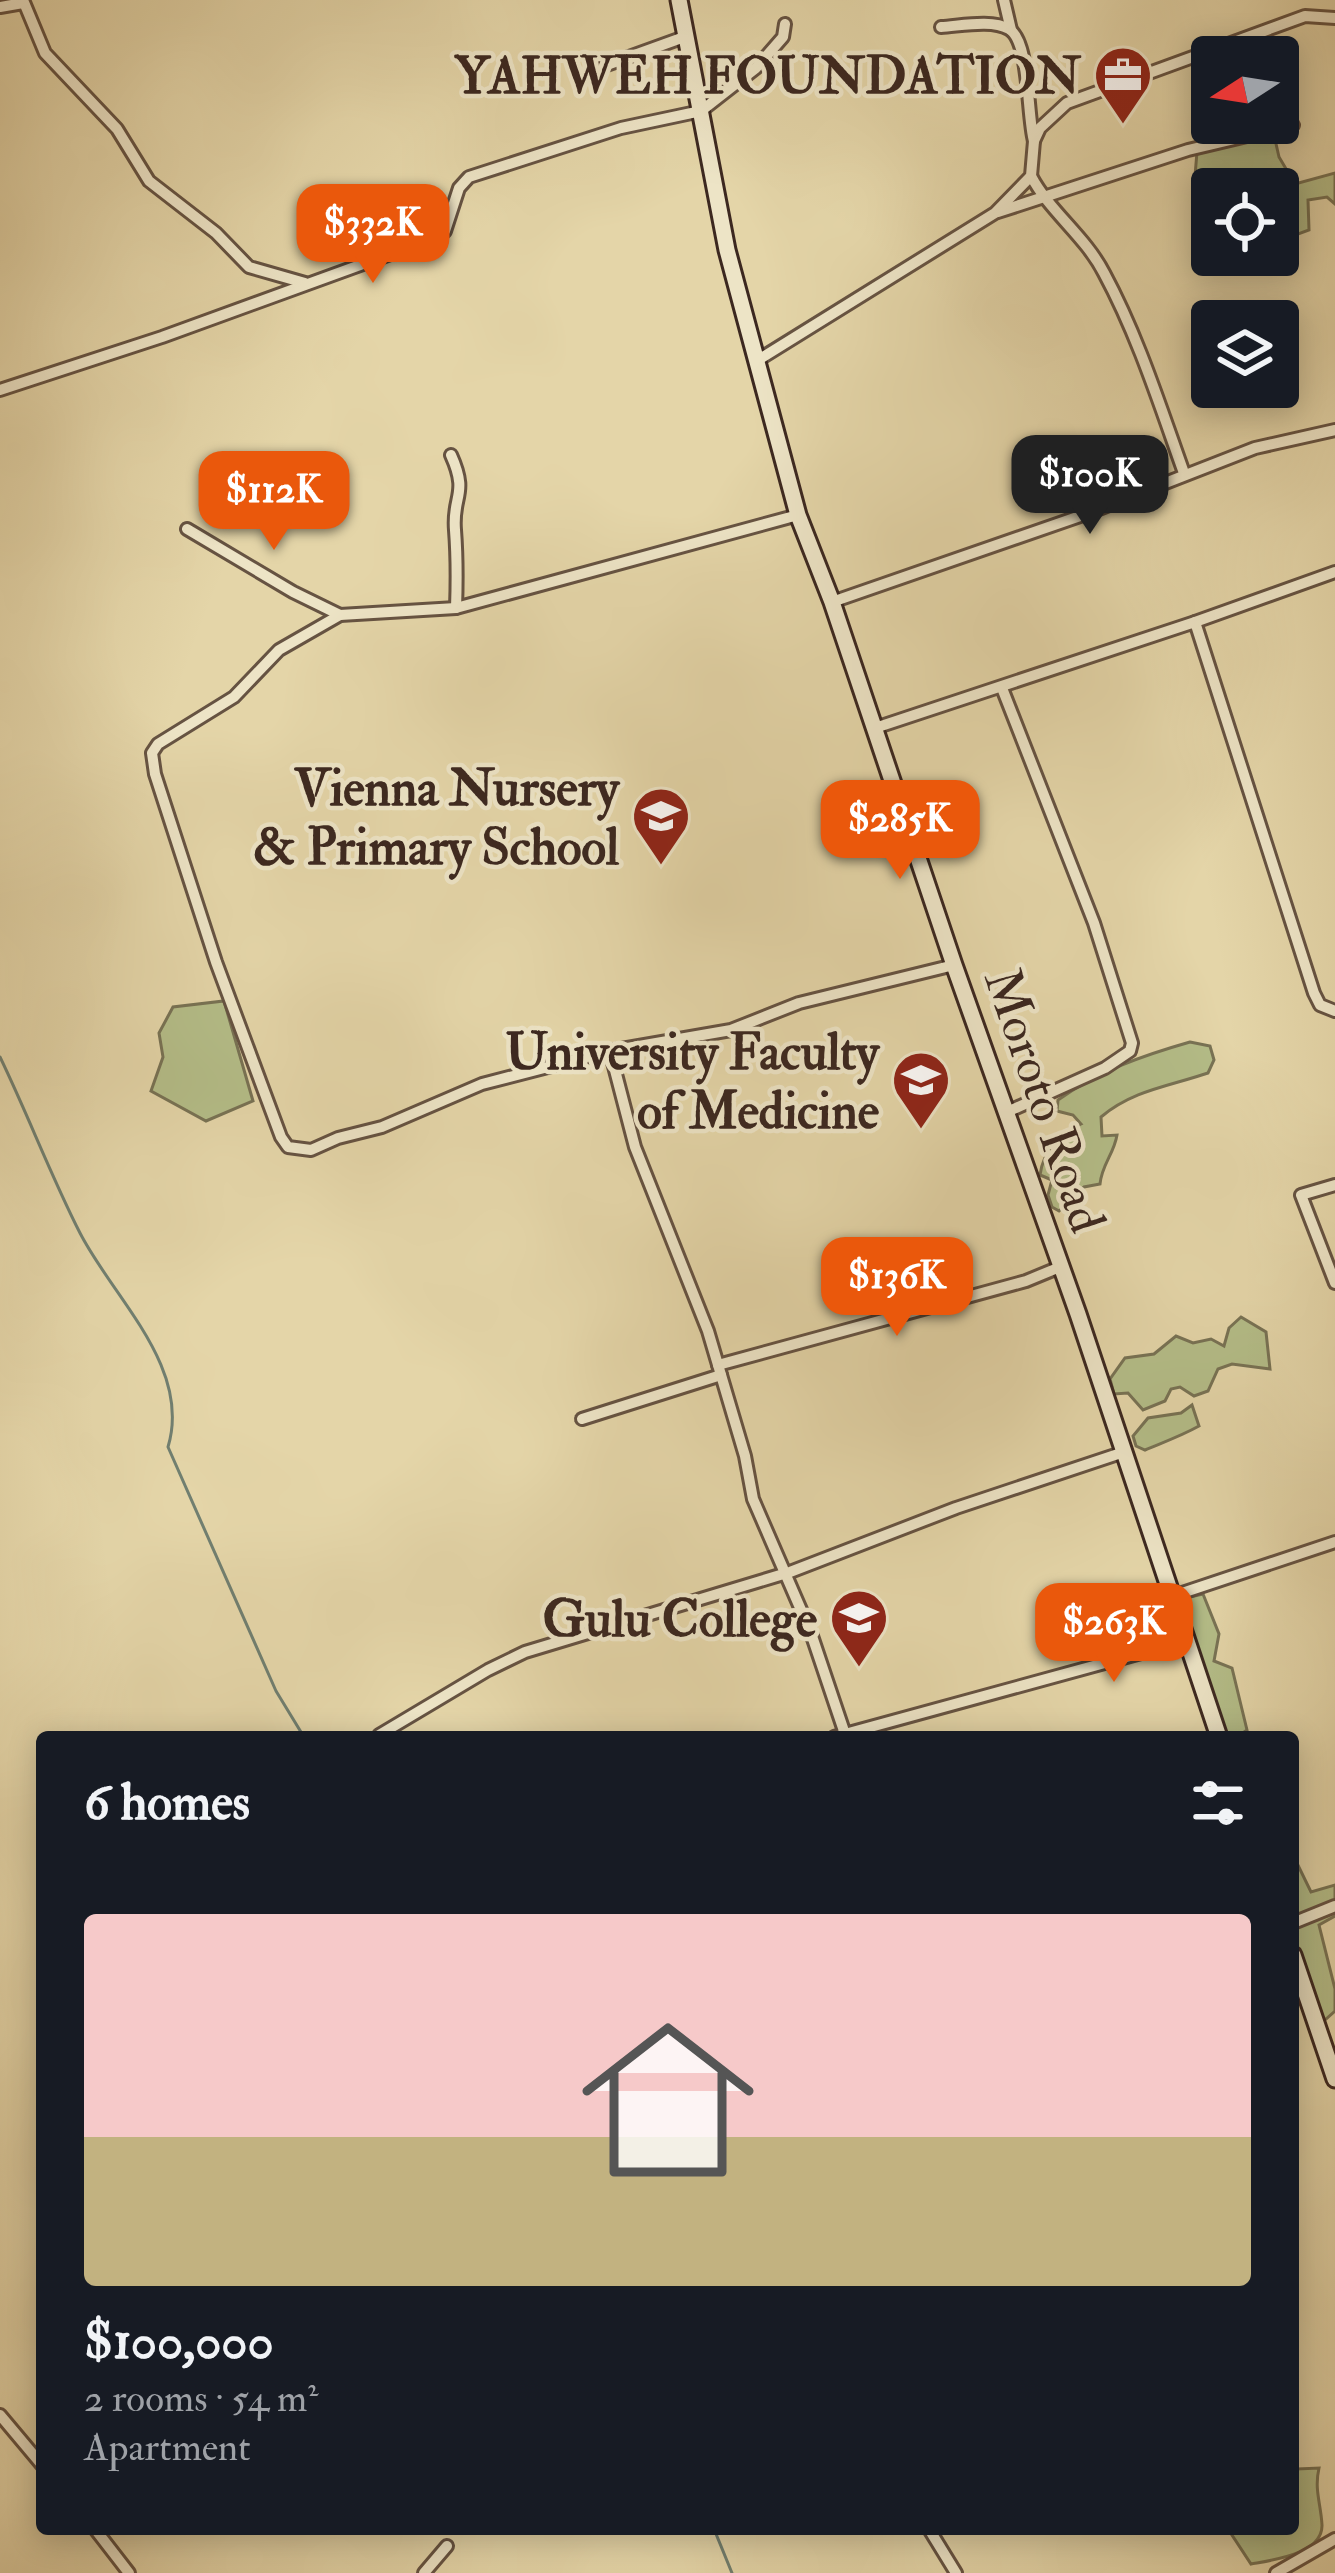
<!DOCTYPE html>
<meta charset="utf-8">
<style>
:root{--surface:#171b24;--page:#20242c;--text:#f1f3f6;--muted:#9ea1a6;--line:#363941;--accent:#ea580c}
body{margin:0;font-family:"IM FELL Double Pica",serif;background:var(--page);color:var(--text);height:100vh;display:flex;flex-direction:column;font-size:45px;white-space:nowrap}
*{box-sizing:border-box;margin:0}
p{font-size:39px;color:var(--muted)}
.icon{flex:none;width:66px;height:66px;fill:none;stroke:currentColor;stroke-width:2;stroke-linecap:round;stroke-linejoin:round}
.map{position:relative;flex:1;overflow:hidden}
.side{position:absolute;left:36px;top:1731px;width:1263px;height:804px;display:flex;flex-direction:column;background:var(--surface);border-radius:12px;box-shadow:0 6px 30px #0003}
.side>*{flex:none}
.needle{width:78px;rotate:258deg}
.tools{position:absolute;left:1191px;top:36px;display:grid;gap:24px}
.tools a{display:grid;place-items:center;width:108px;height:108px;border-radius:12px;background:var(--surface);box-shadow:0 6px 30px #0003;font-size:60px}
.price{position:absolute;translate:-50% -102px;padding:0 27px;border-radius:24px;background:var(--accent);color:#fff;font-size:39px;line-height:78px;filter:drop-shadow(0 3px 6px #0008)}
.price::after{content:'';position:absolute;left:50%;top:72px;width:36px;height:27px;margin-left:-18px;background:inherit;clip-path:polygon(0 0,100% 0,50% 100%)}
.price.on{background:#222;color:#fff}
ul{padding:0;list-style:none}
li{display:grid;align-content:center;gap:24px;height:636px;padding:0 48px}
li+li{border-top:3px solid var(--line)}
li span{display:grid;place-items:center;height:372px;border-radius:12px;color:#555}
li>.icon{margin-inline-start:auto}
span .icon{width:216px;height:216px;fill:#fffc;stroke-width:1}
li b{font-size:51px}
h2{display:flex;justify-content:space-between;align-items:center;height:144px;padding:0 48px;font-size:51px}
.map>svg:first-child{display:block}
</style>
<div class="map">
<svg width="1335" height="2573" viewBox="0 0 1335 2573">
<rect width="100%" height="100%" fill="#e4d5a8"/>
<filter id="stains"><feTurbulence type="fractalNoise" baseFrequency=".00167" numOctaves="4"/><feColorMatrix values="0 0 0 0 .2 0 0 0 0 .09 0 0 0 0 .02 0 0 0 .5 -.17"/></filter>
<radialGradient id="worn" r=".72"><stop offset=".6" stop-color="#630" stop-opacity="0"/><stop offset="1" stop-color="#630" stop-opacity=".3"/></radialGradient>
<g fill="#b4bd88" stroke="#787254" stroke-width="3">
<path d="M1274 135 1279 157 1295 184 1335 173V204L1327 197 1308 200 1309 230 1282 240 1278 189H1212V205H1203L1195 176 1197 152Z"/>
<path d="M224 1001 253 1101 206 1121 151 1091 163 1057 159 1033 173 1007Z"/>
<path d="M1190 1042 1210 1046 1214 1060 1208 1073C1170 1086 1133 1090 1101 1117L1102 1136 1117 1135C1114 1154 1102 1164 1100 1184L1084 1187 1059 1211 1052 1207 1048 1195 1052 1180 1040 1175C1043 1151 1060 1134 1081 1124L1073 1115 1057 1111 1058 1100C1099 1071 1141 1056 1190 1042Z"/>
<path d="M1241 1317 1266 1332 1270 1369 1232 1364 1218 1369 1208 1391 1194 1396 1180 1387 1171 1389 1165 1401 1143 1410 1128 1393 1114 1394 1110 1379 1125 1358 1154 1354 1176 1336 1193 1343 1211 1339 1224 1346 1229 1328Z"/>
<path d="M1192 1405 1199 1426C1181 1436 1164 1442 1145 1450L1136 1446 1133 1436 1148 1418 1181 1413Z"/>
<path d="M1203 1594 1219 1634 1214 1661 1232 1668 1247 1730 1237 1737H1220L1177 1600Z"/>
<path d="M1293 1855 1311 1892 1335 1885V1916L1319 1925 1335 1989V2011L1326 2019 1312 2020 1293 1950Z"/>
<path d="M1293 2465 1297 2469 1319 2468C1314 2490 1321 2504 1322 2525 1323 2554 1273 2560 1251 2564L1228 2529H1293Z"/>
</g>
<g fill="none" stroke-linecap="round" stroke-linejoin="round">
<g stroke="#717f70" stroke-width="3">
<path d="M0 1057C28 1115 51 1176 80 1233 113 1298 192 1367 168 1447L276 1691 304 1737"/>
<path d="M714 2529 732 2573"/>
</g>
<g stroke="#665342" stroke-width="16">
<g id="street">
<path d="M23 0 45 53 117 129 149 181 216 233 249 267 305 283"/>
<path d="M1004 0 1011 30"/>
<path d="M0 7 23 3"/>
<path d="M941 27C960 26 992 19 1009 29 1030 41 1027 116 1034 141"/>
<path d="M604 66 687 36"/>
<path d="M1031 176C1050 212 1085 236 1104 273 1138 336 1160 406 1184 473"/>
<path d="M998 212 1188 150 1293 125"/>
<path d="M758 360 995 213 1031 176 1034 141 1040 128 1067 103 1305 16 1335 18"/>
<path d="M0 390 162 337 440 236 445 231 459 188 469 177 621 128 701 111 756 68 783 37 785 24"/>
<path d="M451 455C469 495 452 495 455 530 457 556 457 581 456 608"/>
<path d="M798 515 456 608 340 615 279 650 234 697 158 744 152 753 155 774 216 962 281 1137 288 1147 311 1150 338 1138 382 1127 482 1084 610 1051 731 1030 799 1003 954 965"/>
<path d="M187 529 293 592 340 615"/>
<path d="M832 602 1086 514 1255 448 1335 430"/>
<path d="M1195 622 1335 572"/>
<path d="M1002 688 1094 923 1132 1043 1130 1051 1105 1068 1007 1112"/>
<path d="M875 728 1195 622 1314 993 1320 1005 1335 1011"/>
<path d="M610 1051 635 1147 708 1331 745 1456 753 1499 811 1633 846 1737"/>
<path d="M1335 1185 1301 1195 1335 1283"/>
<path d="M718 1365 1026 1281 1060 1267"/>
<path d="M582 1419 721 1375"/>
<path d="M1173 1596 1335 1542"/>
<path d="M379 1735 488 1670 525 1652 790 1572 956 1508 1124 1452"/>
<path d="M834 1737 1185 1641"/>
<path d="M1293 1923 1335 1906"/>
<path d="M0 2415 42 2465"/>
<path d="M95 2529 129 2573"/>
<path d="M929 2529 956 2573"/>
<path d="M424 2573 447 2546"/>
<path d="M1276 2573 1335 2539"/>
</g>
</g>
<g stroke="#3c2820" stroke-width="21">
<g id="secondary">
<path d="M679 0 727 250 798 515 832 602 954 965 1078 1314 1219 1737"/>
<path d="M1293 1955 1335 2079"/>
</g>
</g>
<use href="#street" stroke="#ede4c6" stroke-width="10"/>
<use href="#secondary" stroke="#ede4c6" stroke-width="15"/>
</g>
<defs>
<g id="office-pin" transform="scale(3)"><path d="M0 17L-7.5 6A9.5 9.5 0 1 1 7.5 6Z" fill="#8f2418" stroke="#ede4c6"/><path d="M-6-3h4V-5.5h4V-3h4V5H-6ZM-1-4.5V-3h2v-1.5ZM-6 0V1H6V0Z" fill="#fff"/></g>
<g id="school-pin" transform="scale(3)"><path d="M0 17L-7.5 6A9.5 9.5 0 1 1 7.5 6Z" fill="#8f2418" stroke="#ede4c6"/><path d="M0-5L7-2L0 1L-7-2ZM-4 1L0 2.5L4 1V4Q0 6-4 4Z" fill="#fff"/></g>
<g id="university-pin" transform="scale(3)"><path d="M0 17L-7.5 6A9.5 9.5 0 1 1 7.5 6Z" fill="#8f2418" stroke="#ede4c6"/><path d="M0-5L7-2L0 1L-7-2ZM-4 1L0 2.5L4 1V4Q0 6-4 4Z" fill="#fff"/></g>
</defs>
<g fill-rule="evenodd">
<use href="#office-pin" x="1123" y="75"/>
<use href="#school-pin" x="661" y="816"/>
<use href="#university-pin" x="921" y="1080"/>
<use href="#school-pin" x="859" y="1618"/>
</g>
<g text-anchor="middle" stroke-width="9" stroke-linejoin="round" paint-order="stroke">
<g font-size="51" font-weight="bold" fill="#3c2820" stroke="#ede4c6" text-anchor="end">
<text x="1081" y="93">YAHWEH FOUNDATION</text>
<text x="619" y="805">Vienna Nursery<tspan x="619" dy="59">&amp; Primary School</tspan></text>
<text x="879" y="1069">University Faculty<tspan x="879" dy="59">of Medicine</tspan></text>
<text x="817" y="1636">Gulu College</text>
</g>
<g font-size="51" fill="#3c2820" stroke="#ede4c6">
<text transform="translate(1046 1100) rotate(71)" y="18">Moroto Road</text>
</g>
</g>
<rect width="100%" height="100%" filter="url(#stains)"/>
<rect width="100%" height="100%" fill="url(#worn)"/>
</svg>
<div class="tools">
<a><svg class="needle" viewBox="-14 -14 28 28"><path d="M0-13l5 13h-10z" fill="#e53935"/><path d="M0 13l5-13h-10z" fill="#9ea1a6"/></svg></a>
<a><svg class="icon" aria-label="locate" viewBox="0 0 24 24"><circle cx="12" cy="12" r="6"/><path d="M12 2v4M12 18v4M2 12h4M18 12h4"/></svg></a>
<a><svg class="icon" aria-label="layers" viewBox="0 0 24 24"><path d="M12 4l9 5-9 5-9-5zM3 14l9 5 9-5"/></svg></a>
</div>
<b class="price" style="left:373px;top:286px">$332K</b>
<b class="price on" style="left:1090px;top:537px">$100K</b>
<b class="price" style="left:274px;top:553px">$112K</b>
<b class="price" style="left:900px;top:882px">$285K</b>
<b class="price" style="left:897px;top:1339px">$136K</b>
<b class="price" style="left:1114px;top:1685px">$263K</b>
<section class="side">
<h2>6 homes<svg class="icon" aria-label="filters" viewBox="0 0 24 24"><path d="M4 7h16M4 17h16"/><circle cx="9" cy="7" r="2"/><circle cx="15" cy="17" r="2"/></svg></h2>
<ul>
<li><span style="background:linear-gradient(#f6c9c9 60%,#c2b280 0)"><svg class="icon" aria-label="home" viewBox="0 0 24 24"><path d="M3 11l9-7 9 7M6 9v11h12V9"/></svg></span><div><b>$100,000</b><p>2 rooms · 54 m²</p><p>Apartment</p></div></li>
</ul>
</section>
</div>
